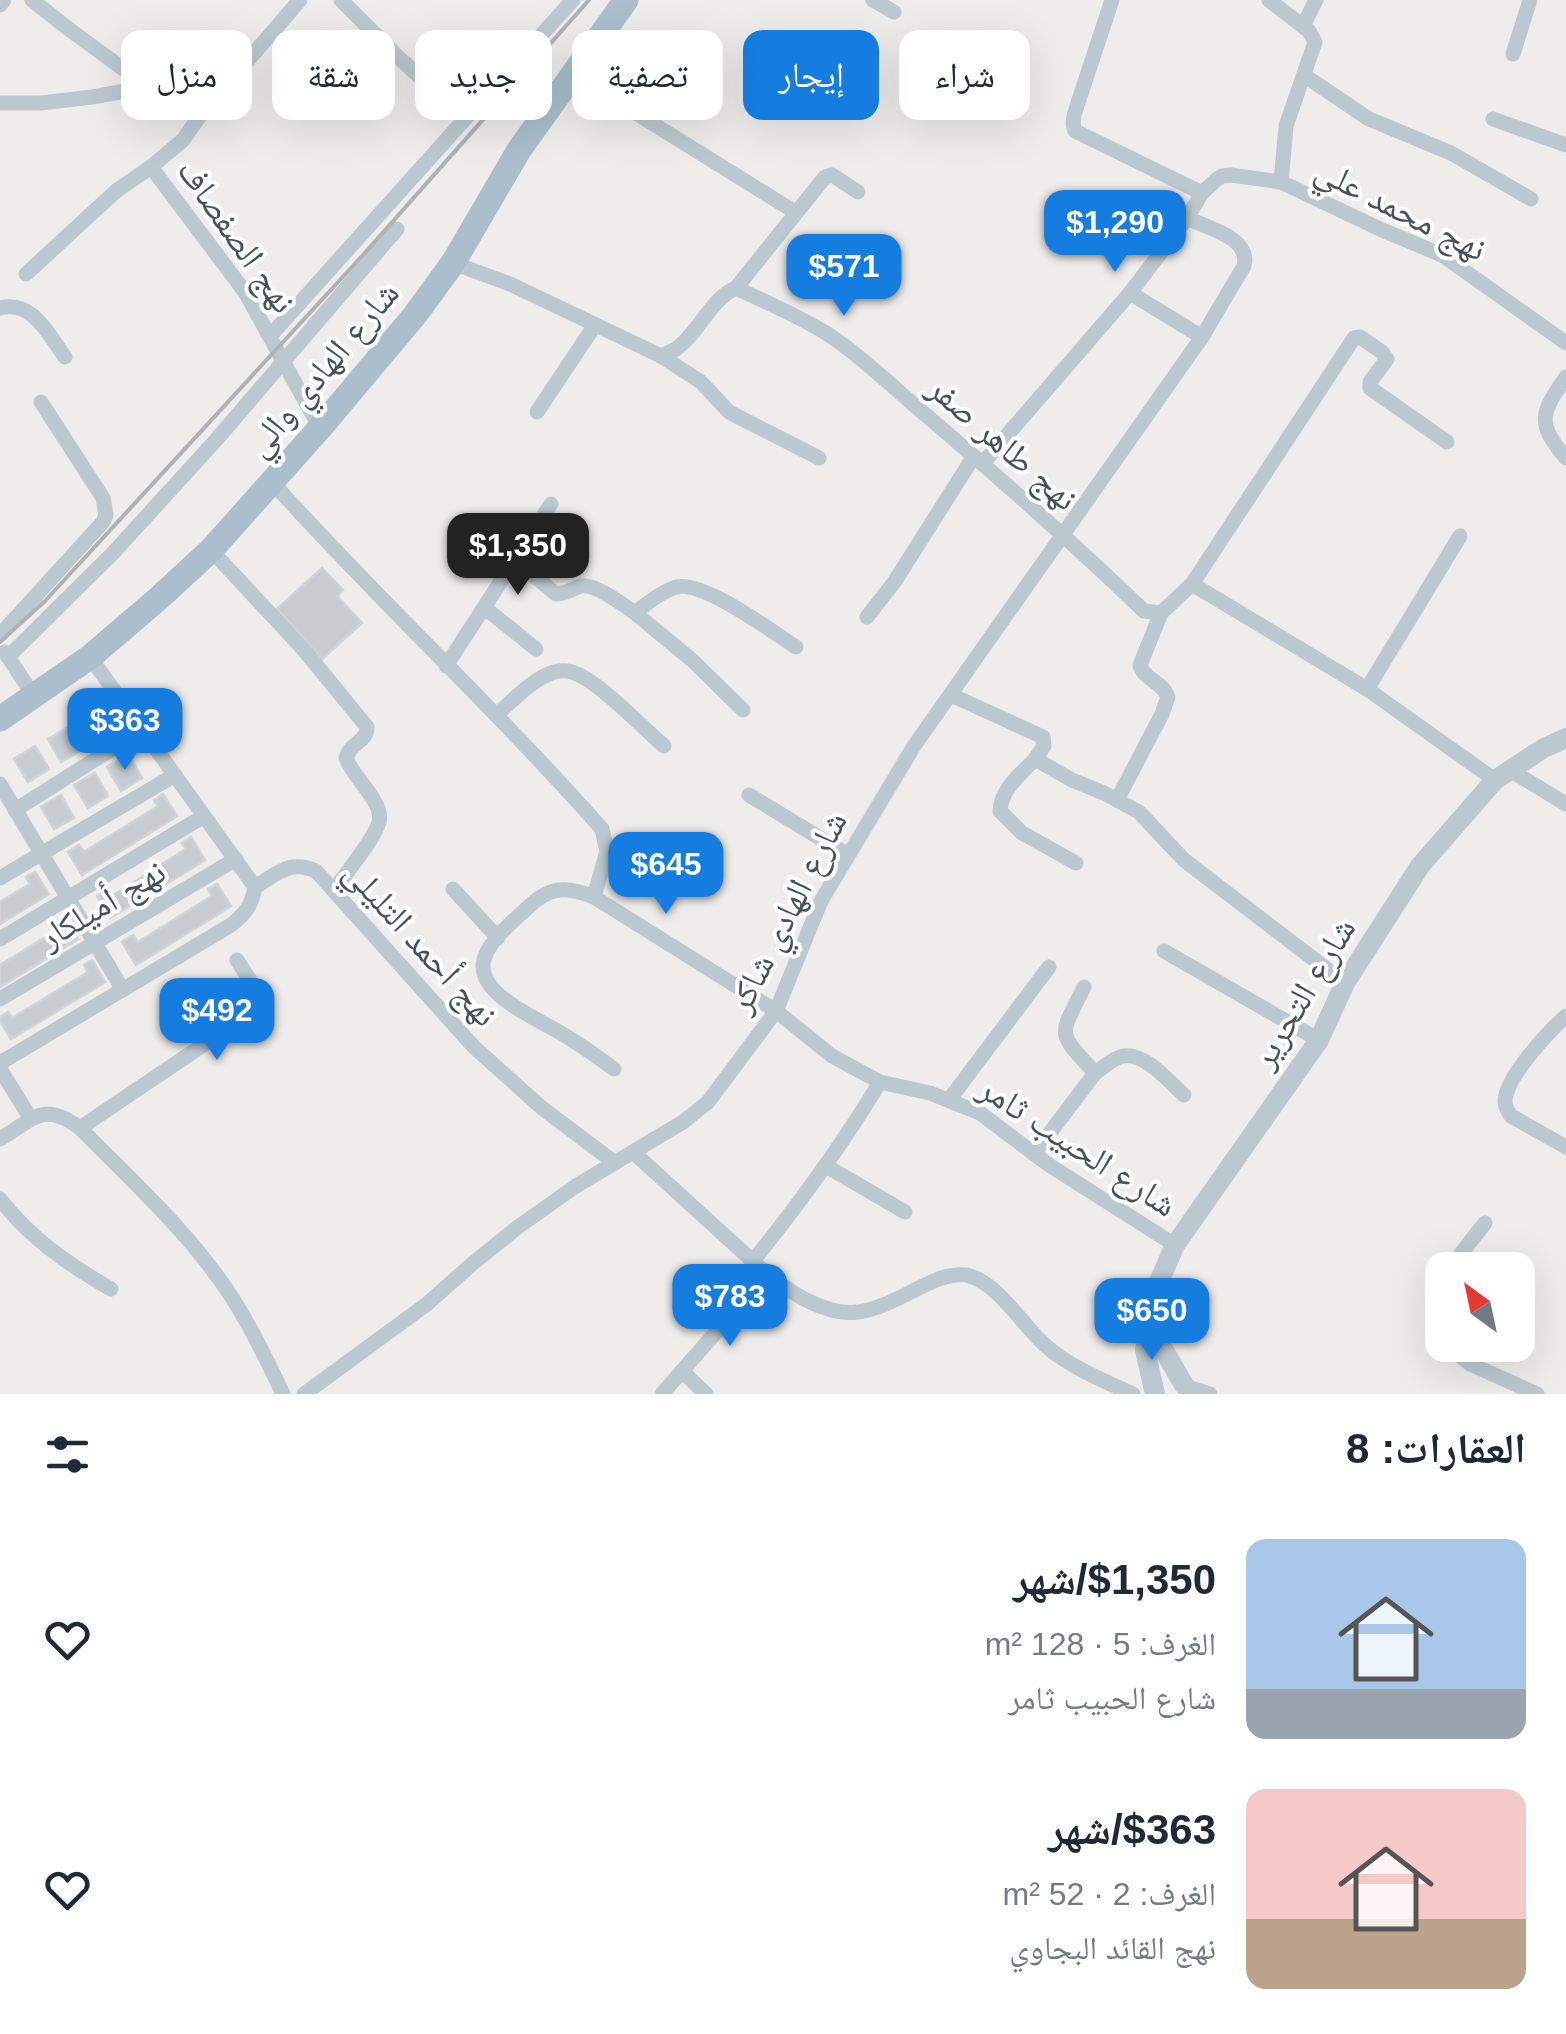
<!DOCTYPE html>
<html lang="ar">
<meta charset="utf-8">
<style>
:root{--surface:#fff;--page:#f6f6f7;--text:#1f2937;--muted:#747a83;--accent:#157ce0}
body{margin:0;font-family:Helvetica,"Noto Naskh Arabic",sans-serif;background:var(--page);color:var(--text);direction:rtl;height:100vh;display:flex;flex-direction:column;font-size:38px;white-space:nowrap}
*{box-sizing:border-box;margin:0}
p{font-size:32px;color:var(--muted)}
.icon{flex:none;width:55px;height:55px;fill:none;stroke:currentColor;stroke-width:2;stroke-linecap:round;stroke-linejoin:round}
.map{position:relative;height:1394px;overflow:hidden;direction:ltr}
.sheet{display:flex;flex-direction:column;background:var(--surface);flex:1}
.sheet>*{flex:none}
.guide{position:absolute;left:30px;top:30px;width:1000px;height:90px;direction:rtl;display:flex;gap:20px}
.needle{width:65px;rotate:327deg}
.controls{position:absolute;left:1425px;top:1252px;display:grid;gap:20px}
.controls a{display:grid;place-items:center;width:110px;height:110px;border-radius:20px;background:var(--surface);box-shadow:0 10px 40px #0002;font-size:50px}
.price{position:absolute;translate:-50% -85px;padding:0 22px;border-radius:20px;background:var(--accent);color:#fff;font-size:32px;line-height:65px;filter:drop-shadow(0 2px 5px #0008)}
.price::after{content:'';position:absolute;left:50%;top:60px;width:30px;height:22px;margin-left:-15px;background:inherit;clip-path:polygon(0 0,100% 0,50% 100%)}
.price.selected{background:#222;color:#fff}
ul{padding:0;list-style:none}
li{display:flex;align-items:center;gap:30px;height:250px;padding:0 40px}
li span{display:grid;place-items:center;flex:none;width:280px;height:200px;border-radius:20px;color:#555}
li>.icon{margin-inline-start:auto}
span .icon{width:120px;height:120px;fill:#fffc;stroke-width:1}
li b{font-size:42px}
h2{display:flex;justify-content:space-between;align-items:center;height:120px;padding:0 40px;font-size:42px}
.pill{padding:0 35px;border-radius:20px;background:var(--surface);box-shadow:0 10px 40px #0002;font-size:35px;line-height:90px}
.pill.selected{background:var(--accent);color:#fff}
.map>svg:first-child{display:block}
</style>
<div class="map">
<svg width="1566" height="1394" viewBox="0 0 1566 1394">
<rect width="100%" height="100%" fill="#efecec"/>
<g fill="#c8ccd1" stroke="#d0d3d8" stroke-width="2.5">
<path d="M322 568 343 590 337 596 362 623 322 659 277 609Z"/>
<path d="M100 710 113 732 94 744 81 722Z"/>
<path d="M67 728 81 750 61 762 48 739Z"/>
<path d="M35 746 49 769 28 782 14 759Z"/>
<path d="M129 755 142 778 121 791 107 767Z"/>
<path d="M95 773 108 796 88 808 74 785Z"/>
<path d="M163 794 177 816 82 875 68 852 79 845 84 852 158 806 154 800Z"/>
<path d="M61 795 74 818 54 829 41 807Z"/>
<path d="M191 837 205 860 110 918 97 896 107 889 112 896 186 849 182 843Z"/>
<path d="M35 872 49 894 0 924V902L30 884 26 877Z"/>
<path d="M217 884 231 906 136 965 122 942 133 935 138 942 212 896 208 889Z"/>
<path d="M64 917 78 939 0 987V965L59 929 55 922Z"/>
<path d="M92 960 105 982 11 1039 0 1021V1017L8 1012 12 1018 88 972 84 965Z"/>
</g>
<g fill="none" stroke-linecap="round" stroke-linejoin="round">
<g stroke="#bcc8cf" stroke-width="15">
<path d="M32 0 70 30 148 87"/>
<path d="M873 0 894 12"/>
<path d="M1112 0 1074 115 1073 124 1075 131 1202 193"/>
<path d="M1269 0 1309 31 1315 42 1286 126 1281 182"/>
<path d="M0 5 4 0"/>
<path d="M1303 26 1316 0"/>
<path d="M1513 54 1530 0"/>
<path d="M573 74 795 212"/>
<path d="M1305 76 1369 119 1451 153 1531 199"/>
<path d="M0 103H41L92 97 148 87 176 97 199 117 183 140 151 167 245 292 320 428"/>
<path d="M199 117 300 0"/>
<path d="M465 119 573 0"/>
<path d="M1493 119 1566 145"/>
<path d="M453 263 510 284 661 356C662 356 675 349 676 349 699 333 710 299 736 288 766 302 798 316 826 333 859 354 896 390 927 416 1001 479 1073 543 1144 611L1161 613 1192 584 1354 338 1360 337 1382 352 1387 359 1370 382V388L1447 442"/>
<path d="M26 274 116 191 151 167"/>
<path d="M736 288 825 177 832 175 858 192"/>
<path d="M1130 293 1202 337"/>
<path d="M0 308C33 300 48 334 65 357"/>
<path d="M271 335 465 119 396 55 341 0"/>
<path d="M661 356 701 382 729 412 819 458"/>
<path d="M1566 377C1541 413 1536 423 1566 458"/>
<path d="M537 412 595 325"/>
<path d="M983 463 1130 293 1187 218 1202 193 1217 179 1222 176 1231 175 1281 182 1382 230 1442 255 1566 343"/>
<path d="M272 482C379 601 496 709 602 829L607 851 594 897 776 1011 832 1056 880 1082 930 1093 980 1113 1049 1165 1175 1245"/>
<path d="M211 550 304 650 367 727C368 741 349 744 346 758 352 773 364 784 373 799 377 805 381 814 379 822 374 840 345 874 334 890"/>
<path d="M516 561 556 594C567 594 571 589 581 586 594 583 624 605 635 613 647 603 661 592 676 587 703 580 771 631 796 647"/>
<path d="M1192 584 1367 689 1495 780"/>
<path d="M485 608 536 649"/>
<path d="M635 613 693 661 743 710"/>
<path d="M867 617 895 581 974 456"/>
<path d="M0 635 103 522 106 515 103 498 41 402"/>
<path d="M5 652 33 695"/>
<path d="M8 657 113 553 216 440 397 229"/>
<path d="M90 657 255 887"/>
<path d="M446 666 551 504"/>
<path d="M1367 689 1460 536"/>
<path d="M951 695 1043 737 1044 746 1035 759 1072 780 1104 793 1139 812 1184 860 1345 983"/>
<path d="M496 715C513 701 532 679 554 672 562 670 569 670 577 674 601 684 642 727 664 746"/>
<path d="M1035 759C1021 774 1001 789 1000 811L1022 833 1076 863"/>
<path d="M1510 770 1566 804"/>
<path d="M0 784 123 990"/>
<path d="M749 795 848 855"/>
<path d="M1117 800 1162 714 1168 697C1163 682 1144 680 1140 665L1161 613"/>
<path d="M15 810 142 730"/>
<path d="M0 878 175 775"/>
<path d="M255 887C277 874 290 859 316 871L474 1047 542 1108 615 1163"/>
<path d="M453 889 498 938"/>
<path d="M594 897C564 885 548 887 525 910 511 923 484 945 483 965 482 999 546 1022 569 1038 584 1047 599 1058 614 1069"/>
<path d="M0 939 204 816"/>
<path d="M1164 951 1319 1040"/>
<path d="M1084 987C1059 1038 1056 1030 1095 1073"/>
<path d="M0 999 236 859"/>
<path d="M1566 1016C1548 1032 1506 1077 1505 1101 1505 1108 1508 1111 1511 1116L1566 1147"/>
<path d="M0 1063 231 925C245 914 252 905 255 887"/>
<path d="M0 1069 31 1119"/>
<path d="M949 1100 1049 967"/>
<path d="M80 1128 249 1014 257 1005 256 993 251 982 237 960"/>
<path d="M0 1139C33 1120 43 1100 80 1128 133 1182 192 1235 233 1299 252 1329 268 1362 283 1394"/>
<path d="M633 1152 767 1274C791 1293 826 1316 858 1312 879 1309 897 1299 915 1290 931 1282 947 1273 966 1275 996 1280 1024 1327 1046 1346 1068 1366 1106 1382 1133 1394"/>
<path d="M1034 1154 1095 1073C1104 1067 1113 1058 1123 1056 1145 1052 1169 1082 1184 1095"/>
<path d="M826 1166 905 1212"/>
<path d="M0 1199C30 1238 69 1265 111 1289"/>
<path d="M753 1261C799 1204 842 1145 880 1082"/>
<path d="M1448 1270 1485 1223"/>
<path d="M1442 1279C1435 1292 1432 1301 1442 1314"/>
<path d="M1459 1345 1460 1356 1470 1364 1537 1394"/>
<path d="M682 1371 706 1394"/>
<path d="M1187 1387 1210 1394"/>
<path d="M304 1394 427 1304 472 1264 518 1227 576 1186 683 1122 708 1102 776 1011 821 901 914 746 1202 337 1244 266C1251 237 1207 228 1187 218"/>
<path d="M662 1394 767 1274"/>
</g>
<g stroke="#bcc8cf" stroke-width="20">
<path d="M1148 1323 1184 1385"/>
<path d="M1155 1394 1145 1350 1151 1300 1175 1245 1319 1040 1345 983 1420 866 1495 780 1544 748 1566 738"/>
</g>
<path stroke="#aabecc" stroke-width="25" d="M0 719 90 657 159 598 211 550 320 428 415 315 453 263 519 150 626 0"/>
<path stroke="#aeb2b7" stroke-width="4" d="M0 642 45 601 363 255 589 0"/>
</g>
<g text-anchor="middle" stroke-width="8" stroke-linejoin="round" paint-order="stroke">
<g font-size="35" fill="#445159" stroke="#fff">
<text transform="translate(1401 209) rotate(27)" y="12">نهج محمد علي</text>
<text transform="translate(237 236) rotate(55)" y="12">نهج الصفصاف</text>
<text transform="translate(322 369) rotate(-50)" y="12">شارع الهادي والي</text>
<text transform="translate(1003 443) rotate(41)" y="12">نهج طاهر صفر</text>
<text transform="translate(102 904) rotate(-31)" y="12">نهج أميلكار</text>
<text transform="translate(787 912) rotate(-63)" y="12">شارع الهادي شاكر</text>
<text transform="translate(421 943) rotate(48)" y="12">نهج أحمد التليلي</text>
<text transform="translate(1303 993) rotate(-59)" y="12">شارع التحرير</text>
<text transform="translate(1078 1146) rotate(33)" y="12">شارع الحبيب ثامر</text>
</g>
</g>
</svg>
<div class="controls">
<a><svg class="needle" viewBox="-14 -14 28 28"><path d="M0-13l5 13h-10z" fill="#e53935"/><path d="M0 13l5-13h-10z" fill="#747a83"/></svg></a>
</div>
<b class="price" style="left:1115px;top:275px">$1,290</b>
<b class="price" style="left:844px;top:319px">$571</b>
<b class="price selected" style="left:518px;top:598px">$1,350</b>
<b class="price" style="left:125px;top:773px">$363</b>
<b class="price" style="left:666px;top:917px">$645</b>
<b class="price" style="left:217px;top:1063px">$492</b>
<b class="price" style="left:730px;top:1349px">$783</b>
<b class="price" style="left:1152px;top:1363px">$650</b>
<div class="guide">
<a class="pill">شراء</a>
<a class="pill selected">إيجار</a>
<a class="pill">تصفية</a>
<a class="pill">جديد</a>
<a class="pill">شقة</a>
<a class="pill">منزل</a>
</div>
</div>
<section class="sheet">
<h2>العقارات: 8<svg class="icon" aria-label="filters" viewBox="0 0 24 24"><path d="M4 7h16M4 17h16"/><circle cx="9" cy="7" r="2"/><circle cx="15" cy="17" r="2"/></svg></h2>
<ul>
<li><span style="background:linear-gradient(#a9c7e8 75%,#9aa5b1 0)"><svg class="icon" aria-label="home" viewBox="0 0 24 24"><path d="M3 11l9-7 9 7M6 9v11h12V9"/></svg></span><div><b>$1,350/شهر</b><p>الغرف: 5 · 128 m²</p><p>شارع الحبيب ثامر</p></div><svg class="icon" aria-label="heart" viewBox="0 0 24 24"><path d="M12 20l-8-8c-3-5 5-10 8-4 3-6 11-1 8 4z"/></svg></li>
<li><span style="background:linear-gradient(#f6c9c9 65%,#b9a48a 0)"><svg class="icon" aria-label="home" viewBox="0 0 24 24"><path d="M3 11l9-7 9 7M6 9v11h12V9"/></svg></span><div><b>$363/شهر</b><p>الغرف: 2 · 52 m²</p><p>نهج القائد البجاوي</p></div><svg class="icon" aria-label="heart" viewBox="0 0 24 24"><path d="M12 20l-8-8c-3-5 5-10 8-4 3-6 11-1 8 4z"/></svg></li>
</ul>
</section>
